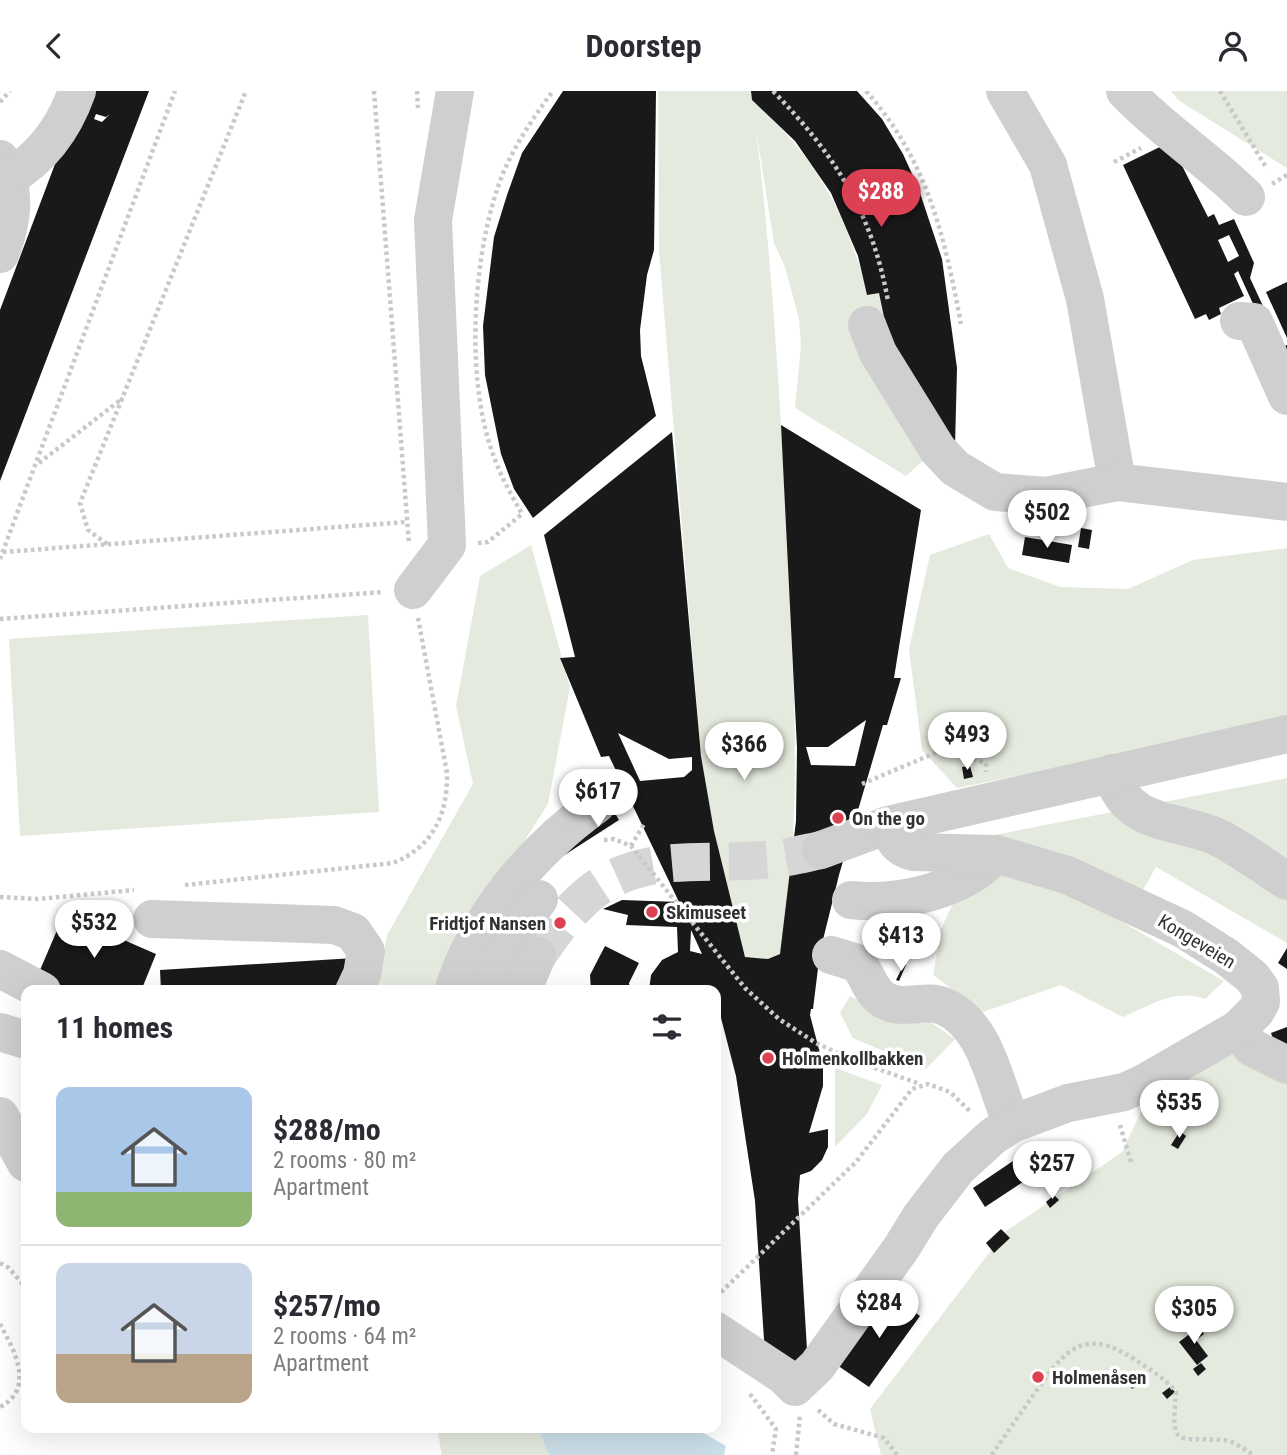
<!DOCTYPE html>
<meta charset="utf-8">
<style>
:root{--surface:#fff;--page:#f2f2f3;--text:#2b2b33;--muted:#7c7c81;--line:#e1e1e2;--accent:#dc4053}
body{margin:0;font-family:"Roboto Condensed",sans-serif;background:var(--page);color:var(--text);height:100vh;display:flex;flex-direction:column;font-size:26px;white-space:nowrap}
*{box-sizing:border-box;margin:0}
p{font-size:23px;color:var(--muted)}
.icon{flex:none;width:38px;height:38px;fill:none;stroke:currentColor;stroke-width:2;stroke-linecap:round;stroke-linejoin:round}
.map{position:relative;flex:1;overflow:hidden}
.panel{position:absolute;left:21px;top:894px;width:700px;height:448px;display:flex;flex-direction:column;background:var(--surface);border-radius:14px;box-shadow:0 7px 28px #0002}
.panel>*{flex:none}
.price{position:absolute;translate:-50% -60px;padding:0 16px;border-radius:24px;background:#fff;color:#222;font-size:23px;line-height:46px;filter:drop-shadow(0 2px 4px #0008)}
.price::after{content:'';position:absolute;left:50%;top:42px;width:21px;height:16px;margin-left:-10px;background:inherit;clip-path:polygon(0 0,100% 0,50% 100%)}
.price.active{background:var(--accent);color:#fff}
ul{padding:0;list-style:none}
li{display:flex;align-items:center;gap:21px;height:175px;padding:0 35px}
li+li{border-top:2px solid var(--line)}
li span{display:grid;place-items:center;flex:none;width:196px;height:140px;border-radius:14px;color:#555}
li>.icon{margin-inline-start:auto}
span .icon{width:84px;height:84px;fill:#fffc;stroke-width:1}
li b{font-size:30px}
h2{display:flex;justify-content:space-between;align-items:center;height:84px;padding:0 35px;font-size:30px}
header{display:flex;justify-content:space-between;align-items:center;height:91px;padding:0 35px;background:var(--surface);font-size:32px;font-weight:700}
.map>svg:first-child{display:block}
</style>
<header><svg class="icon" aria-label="back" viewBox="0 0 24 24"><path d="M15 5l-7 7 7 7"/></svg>Doorstep<svg class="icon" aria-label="person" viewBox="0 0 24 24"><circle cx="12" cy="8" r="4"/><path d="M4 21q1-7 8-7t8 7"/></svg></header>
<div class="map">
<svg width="1287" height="1364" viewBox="0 0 1287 1364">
<rect width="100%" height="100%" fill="#fff"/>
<g fill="#e5eade">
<path d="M658 0H751L752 9C815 65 847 122 867 203L879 202 943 352 906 385 795 317 801 255 799 228 785 176 774 152 756 38C773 180 781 323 788 466 794 600 803 730 780 863L768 868 745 866 714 740 701 665 659 159Z"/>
<path d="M1171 0H1287V77L1178 9Z"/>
<path d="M989 443 1008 477 1060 496 1128 498 1193 469 1287 457V631L957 697 922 659 909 558 930 464Z"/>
<path d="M531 454 570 596 548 713 444 876 442 899 377 900 387 844 473 693 456 615 480 485Z"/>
<path d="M368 524 379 721 20 745 9 548Z"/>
<path d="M1287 687V852L1156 776 1124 832 1224 890 1205 908C1175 897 1151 914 1123 926L1061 894 983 921 933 884 941 838 984 746Z"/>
<path d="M850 905 903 933 930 931 955 948 926 978 853 947 840 922Z"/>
<path d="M1234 949 1287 973V1364H881L870 1318 1005 1141 1122 1061 1148 1006Z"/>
<path d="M835 977 882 994 867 1023 835 1056Z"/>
<path d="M437 1337H538L549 1364H442Z"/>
</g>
<path fill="#cce0ea" d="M538 1337H695L726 1355 724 1364H549Z"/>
<g fill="#191919" fill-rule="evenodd">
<path d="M91 0H149L0 390V219L75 20ZM96 23 106 26 110 23 102 31 94 28Z"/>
<path d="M563 0H656L654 159 647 184 640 239 641 265 656 325 533 427 514 398 501 363 485 284 483 235 494 146 507 104 522 62Z"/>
<path d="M751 0H857L882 28 903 63 918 96 942 168 957 277 955 355 890 255 879 202 867 204 858 165 831 102 795 50 752 9Z"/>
<path d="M1170 51 1208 126 1214 123 1219 134 1234 128 1254 172 1250 187 1282 256 1287 254V272L1281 274 1238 180 1234 183 1244 205 1219 217 1221 223 1209 229 1206 223 1195 228 1123 74ZM1229 144 1239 165 1228 171 1218 149Z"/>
<path d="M1287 191V247L1266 201Z"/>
<path d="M781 334 921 419 894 587H901L887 634H883L839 784 820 861 813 918H811L810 924 822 970H819L823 972V995L809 1042 828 1038V1056L822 1069 811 1080 800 1084 798 1108 809 1292 767 1295 755 1110 736 985 720 923 716 930V900H649L651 884 662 869 678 861 677 836 626 834 628 824 603 818 622 809 679 811 609 665 601 666 560 567 575 566 544 444 672 341 701 665 714 740 745 866 768 868 780 863 796 730 797 657ZM866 629 855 675 811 674 806 656H828ZM618 642 669 668 692 666V679L684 686 640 690ZM691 839 702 863 690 860Z"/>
<path d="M1081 437 1092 439 1089 458 1078 456Z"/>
<path d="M1025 446 1072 454 1069 472 1022 464Z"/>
<path d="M970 675 973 686 964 688 962 676Z"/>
<path d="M613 719 619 729 563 765Z"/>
<path d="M64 823 156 863 141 900H68L37 886Z"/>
<path d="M605 855 639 872 629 892 630 900H591L590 884Z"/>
<path d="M1287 857V878L1278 872Z"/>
<path d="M354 867 334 900H161L160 879Z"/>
<path d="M904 873 906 874 899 890 896 889Z"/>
<path d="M1287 936V953L1276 956 1271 942Z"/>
<path d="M1180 1040 1186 1045 1178 1058 1171 1054Z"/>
<path d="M1016 1068 1029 1087 985 1116 973 1097Z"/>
<path d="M1054 1104 1059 1109 1050 1117 1046 1111Z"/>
<path d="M1001 1138 1010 1147 994 1162 986 1152Z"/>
<path d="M888 1202 920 1225 869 1296 837 1274Z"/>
<path d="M1199 1236 1204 1243 1196 1249 1208 1265 1197 1274 1179 1251Z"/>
<path d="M1201 1272 1206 1278 1198 1285 1193 1278Z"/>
<path d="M1133 1286 1139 1293 1132 1298 1127 1291Z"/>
<path d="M1170 1296 1175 1301 1167 1308 1162 1302Z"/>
</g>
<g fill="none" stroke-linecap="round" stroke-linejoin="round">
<path stroke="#d6d6d6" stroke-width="38" stroke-dasharray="38 19" stroke-linecap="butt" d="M537 865C554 840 572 815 597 797 647 762 706 774 763 769 783 768 802 763 821 759"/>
<g stroke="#c9c9c9" stroke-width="4.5" stroke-dasharray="3.5 3.5" stroke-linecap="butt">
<path d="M374 0 409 453"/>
<path d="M417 0 418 17"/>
<path d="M773 0C835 64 872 121 888 210"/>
<path d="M866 0C928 70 944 144 961 233"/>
<path d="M1220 0 1267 78"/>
<path d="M0 11 10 0"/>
<path d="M1114 71 1141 57"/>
<path d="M1272 93 1287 84"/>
<path d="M39 372 123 307"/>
<path d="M478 452 488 451 522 423C512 405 501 386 494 366 466 293 472 177 496 102 507 65 530 31 553 0"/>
<path d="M107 453 88 439 80 412 246 0"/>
<path d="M3 461 406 431"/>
<path d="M0 468 175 0"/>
<path d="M0 528 384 501"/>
<path d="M862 693 942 659 986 672V681"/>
<path d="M604 749 614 748 631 755 745 897 779 928 816 952 853 969 920 993"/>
<path d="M631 755 644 733"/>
<path d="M185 794 393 772C433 756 448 723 447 682L418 527"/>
<path d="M0 806 38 808 134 799"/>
<path d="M1120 1034 1131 1071"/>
<path d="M0 1172 9 1177 26 1197"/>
<path d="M716 1206 856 1071 912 998 928 993 950 1001 971 1021"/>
<path d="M0 1233C14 1259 36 1297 0 1316"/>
<path d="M750 1303 776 1338 772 1364"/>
<path d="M818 1319 834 1333 884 1347 897 1364"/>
<path d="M450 1337 463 1340 470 1337"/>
<path d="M796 1364 800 1324"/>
<path d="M992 1364C1005 1344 1019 1325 1032 1306 1062 1263 1081 1233 1134 1268 1149 1278 1165 1287 1176 1301 1171 1358 1175 1346 1223 1349 1233 1349 1245 1359 1253 1364"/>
</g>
<g stroke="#cfcfcf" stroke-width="38">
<path d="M1005 0 1048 74 1085 208 1117 391"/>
<path d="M1125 0C1162 39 1208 68 1246 106"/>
<path d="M0 68C17 100 13 130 0 163"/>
<path d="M8 87C42 67 64 37 77 0"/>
<path d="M1239 230 1254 231 1287 305"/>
<path d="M867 234 878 262 938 359 955 377 995 401 1046 405 1117 391 1287 411"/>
<path d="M413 499 447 454 433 129 455 0"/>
<path d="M1112 682C1126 736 1177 728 1217 746 1242 758 1264 776 1287 790"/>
<path d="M821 759 888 734 1287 643"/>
<path d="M851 809C898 814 963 800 996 763"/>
<path d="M152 828 334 834 353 841 366 860 362 883 354 900"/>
<path d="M831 864 857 872C867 882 869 898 881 907 901 922 923 907 943 915 987 933 995 995 1012 1033"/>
<path d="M0 878 42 900"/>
<path d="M453 900C478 823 532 760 597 713"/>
<path d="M489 900 515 841 539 808"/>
<path d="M522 900 537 865"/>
<path d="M1238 938 1251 956 1287 974"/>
<path d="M0 941 26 949"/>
<path d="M0 1025 26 1072"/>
<path d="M716 1240 784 1285 795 1296 817 1275 902 1156 921 1125 958 1077 993 1045 1012 1033 1068 1012 1124 1001 1144 992 1238 938 1256 920 1261 911 1260 897 1252 886 1227 866 1183 838 1067 784 996 763 913 761C898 757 893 749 888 734"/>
</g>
</g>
<g fill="#dc4053" stroke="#fff" stroke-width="2.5">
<circle cx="838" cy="727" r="7"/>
<circle cx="652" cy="821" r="7"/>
<circle cx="560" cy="832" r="7"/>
<circle cx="768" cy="967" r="7"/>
<circle cx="1038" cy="1286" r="7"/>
</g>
<g text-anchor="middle" stroke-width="7" stroke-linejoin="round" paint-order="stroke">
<g font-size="19" font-weight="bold" fill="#323232" stroke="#fff" text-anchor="start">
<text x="852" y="734">On the go</text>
<text x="666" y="828">Skimuseet</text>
<text x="546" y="839" text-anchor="end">Fridtjof Nansen</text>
<text x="782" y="974">Holmenkollbakken</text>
<text x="1052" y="1293">Holmenåsen</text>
</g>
<g font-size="19" fill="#323232" stroke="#fff">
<text transform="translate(1197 850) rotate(31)" y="7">Kongeveien</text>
</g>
</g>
</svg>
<b class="price active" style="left:881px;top:138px">$288</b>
<b class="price" style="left:1047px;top:459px">$502</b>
<b class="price" style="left:967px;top:681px">$493</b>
<b class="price" style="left:744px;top:691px">$366</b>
<b class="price" style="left:598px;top:738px">$617</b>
<b class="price" style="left:94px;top:869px">$532</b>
<b class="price" style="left:901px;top:882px">$413</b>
<b class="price" style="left:1179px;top:1049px">$535</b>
<b class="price" style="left:1052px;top:1110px">$257</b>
<b class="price" style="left:879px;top:1249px">$284</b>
<b class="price" style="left:1194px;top:1255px">$305</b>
<section class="panel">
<h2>11 homes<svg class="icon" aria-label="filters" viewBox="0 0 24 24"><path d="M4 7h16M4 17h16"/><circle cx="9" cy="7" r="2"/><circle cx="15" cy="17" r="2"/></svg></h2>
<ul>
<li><span style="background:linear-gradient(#a9c7e8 75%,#8fb573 0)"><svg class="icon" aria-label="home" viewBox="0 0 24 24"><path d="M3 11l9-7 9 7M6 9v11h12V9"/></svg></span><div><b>$288/mo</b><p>2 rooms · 80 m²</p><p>Apartment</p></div></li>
<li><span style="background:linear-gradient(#c9d6e8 65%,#b9a48a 0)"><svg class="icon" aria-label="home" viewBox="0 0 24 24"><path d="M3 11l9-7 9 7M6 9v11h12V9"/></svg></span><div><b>$257/mo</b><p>2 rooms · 64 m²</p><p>Apartment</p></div></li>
</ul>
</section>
</div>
